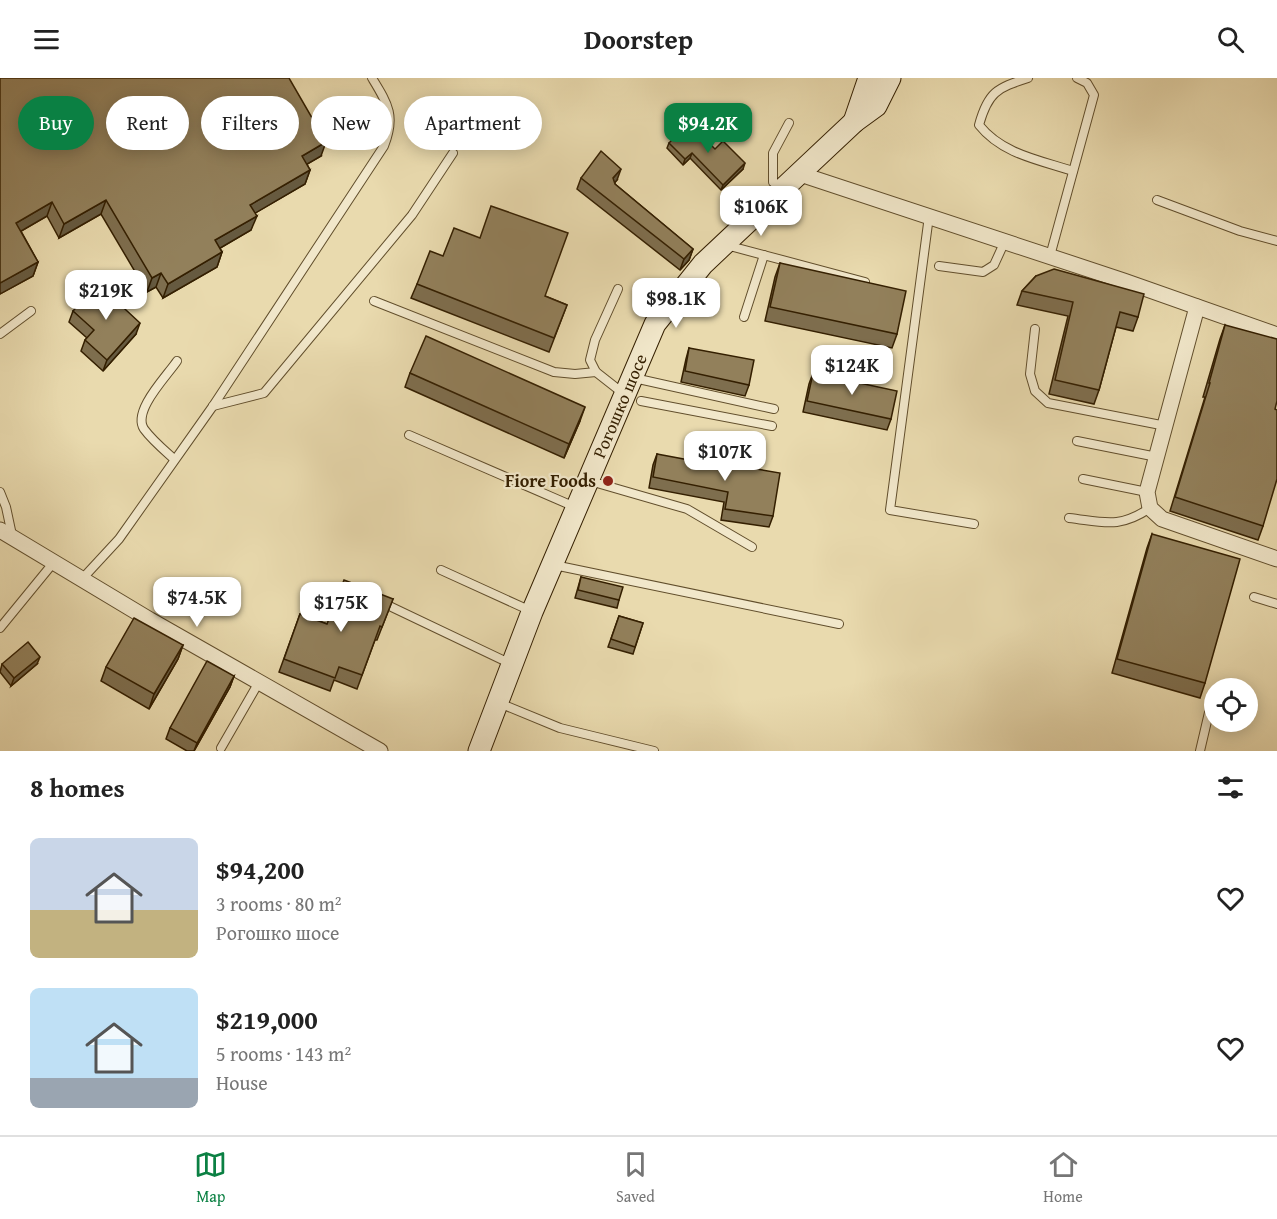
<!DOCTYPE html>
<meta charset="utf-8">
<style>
:root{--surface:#fff;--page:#f6f6f6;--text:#222;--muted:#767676;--line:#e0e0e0;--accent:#0b8043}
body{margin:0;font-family:"Gentium Book Plus",serif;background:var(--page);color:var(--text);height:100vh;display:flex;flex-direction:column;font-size:22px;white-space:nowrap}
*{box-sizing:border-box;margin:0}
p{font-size:20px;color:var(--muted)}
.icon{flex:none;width:33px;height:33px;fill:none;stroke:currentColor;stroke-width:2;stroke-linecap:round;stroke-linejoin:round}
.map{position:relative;height:673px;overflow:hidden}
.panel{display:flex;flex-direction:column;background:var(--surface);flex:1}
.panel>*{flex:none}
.guide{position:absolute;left:18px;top:18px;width:600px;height:54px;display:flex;gap:12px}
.fabs{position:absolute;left:1204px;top:600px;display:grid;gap:12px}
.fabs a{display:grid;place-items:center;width:54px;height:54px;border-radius:50%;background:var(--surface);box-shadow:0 3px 15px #0003;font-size:30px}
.price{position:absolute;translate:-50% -51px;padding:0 14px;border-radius:12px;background:#fff;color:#222;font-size:20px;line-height:39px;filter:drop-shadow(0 2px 3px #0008)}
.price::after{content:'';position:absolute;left:50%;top:36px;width:18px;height:14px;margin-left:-9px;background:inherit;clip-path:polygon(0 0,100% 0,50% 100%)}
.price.active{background:var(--accent);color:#fff}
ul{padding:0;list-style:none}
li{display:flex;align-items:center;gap:18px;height:150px;padding:0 30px}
li span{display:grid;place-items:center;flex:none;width:168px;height:120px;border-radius:9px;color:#555}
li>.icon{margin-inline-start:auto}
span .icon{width:72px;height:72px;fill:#fffc;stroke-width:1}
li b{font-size:26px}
h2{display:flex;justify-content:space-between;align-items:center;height:72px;padding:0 30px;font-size:26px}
.chip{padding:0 21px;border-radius:27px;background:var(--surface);box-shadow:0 3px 15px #0003;font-size:21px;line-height:54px}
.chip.active{background:var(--accent);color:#fff}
header{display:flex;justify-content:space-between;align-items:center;height:78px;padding:0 30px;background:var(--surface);font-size:27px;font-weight:600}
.menu{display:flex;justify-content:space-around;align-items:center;height:84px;border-top:2px solid var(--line);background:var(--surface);font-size:16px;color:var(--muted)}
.menu a{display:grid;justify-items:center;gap:3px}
.menu .active{color:var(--accent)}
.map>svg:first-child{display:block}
</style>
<header><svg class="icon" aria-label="menu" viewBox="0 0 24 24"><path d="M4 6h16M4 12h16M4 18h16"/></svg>Doorstep<svg class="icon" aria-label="search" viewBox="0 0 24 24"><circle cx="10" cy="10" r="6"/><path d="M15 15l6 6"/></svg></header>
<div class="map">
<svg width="1277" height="673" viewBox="0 0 1277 673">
<rect width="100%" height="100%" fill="#e9daae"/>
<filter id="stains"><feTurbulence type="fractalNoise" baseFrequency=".00333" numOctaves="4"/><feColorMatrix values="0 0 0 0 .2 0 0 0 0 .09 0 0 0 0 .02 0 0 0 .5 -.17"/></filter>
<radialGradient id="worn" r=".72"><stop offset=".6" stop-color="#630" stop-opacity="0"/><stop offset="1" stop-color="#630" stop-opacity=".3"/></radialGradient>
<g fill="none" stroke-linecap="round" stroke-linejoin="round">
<g stroke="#614e2c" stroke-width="10">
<g id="service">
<path d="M1028 0C997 10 988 14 979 47 1002 76 1039 82 1073 93"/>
<path d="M773 104V75L789 45"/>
<path d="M1157 122 1240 153 1277 163"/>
<path d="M929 138 890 432 974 446"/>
<path d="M726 167 865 204"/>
<path d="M1050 178 1094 17 1087 5 1077 0"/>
<path d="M939 188 983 194 994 187 1005 163"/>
<path d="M618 211 595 262 590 282 596 294 624 316"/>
<path d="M374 223 554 294 575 296 596 294"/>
<path d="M744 239 764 177"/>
<path d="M1035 251 1030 296 1035 313 1048 325 1166 348"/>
<path d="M0 256 31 233"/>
<path d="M634 300 774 331"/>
<path d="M641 323 772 348"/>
<path d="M213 328 264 315 412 137 453 75"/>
<path d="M409 357 575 429"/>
<path d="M1077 363 1157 379"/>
<path d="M174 381C164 372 152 362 144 351 132 333 167 298 177 283"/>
<path d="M1083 401 1147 414"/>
<path d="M590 403 687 431 752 469"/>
<path d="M0 414 6 429 12 457"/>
<path d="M1069 440C1104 444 1119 451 1150 430"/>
<path d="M554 487 839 546"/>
<path d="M441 492 531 533"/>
<path d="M82 501 119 461 213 328 384 68C396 38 388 26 372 0"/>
<path d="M1254 519 1277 526"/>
<path d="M381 524 511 586"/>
<path d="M0 550 54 484"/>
<path d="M499 625 560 650 654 673"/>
<path d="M221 670 259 604"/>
<path d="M1200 673 1211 626"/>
</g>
</g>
<g stroke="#614e2c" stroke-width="17">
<g id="minor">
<path d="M800 96 1124 203 1277 257"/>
<path d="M1197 229 1147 414 1150 430 1162 441 1277 481"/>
<path d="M0 452 150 542 380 673"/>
</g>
</g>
<g stroke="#341f01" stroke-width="23">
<g id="secondary">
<path d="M854 44 869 0"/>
<path d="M479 673 532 534 655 246 703 186 854 44 876 28 890 0"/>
</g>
</g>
<use href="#service" stroke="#f1e7ca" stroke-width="8"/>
<use href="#minor" stroke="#f1e7ca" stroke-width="15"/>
<use href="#secondary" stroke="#f1e7ca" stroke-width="21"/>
</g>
<g fill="#7e6e4e" stroke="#341f01" stroke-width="1.5">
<path d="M0 0 321 78 307 86 310 92 305 106 255 135 251 152 220 170 222 174 217 189 163 220 156 209 147 214 101 136 59 160 47 138 21 153 38 184 33 198 0 216Z"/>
<path d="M669 65 715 71 743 91 721 112 690 80 683 87 667 70Z"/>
<path d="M581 100 617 102 615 104V106L693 171 689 182 680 192 577 111Z"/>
<path d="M780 185 897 256 892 270 765 243 775 199Z"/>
<path d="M1036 198 1138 239 1133 253 1116 249 1099 312 1094 326 1049 316 1068 238 1017 227 1022 213Z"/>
<path d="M417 206 545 218 567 227 549 274 411 220Z"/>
<path d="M73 233 136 256 103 293 81 273 85 262 87 260 69 244Z"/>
<path d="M1225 247 1275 331 1263 448 1258 462 1170 433 1205 319H1203L1220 261Z"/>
<path d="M689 270 749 307 745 318 681 304 686 281Z"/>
<path d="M410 295 580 343 564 380 405 309Z"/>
<path d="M813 295 891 341 887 352 803 334 809 306Z"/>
<path d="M657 376 773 438 769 449 721 442 724 424 649 410 653 387Z"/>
<path d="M1152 456 1205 605 1200 620 1112 595 1147 470Z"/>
<path d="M581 499 619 522 617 530 575 520Z"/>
<path d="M393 521 377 562H375L357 611 334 602 330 613 279 594 300 536 327 546Z"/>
<path d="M619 538 643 545 633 576 608 569Z"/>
<path d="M183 567 178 581 149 631 101 603 106 589Z"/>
<path d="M2 586H37L11 608 0 594Z"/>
<path d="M234 598 230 609 194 673H187L166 661 170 650Z"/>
</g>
<g fill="#665a40" stroke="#341f01" stroke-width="1.5">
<path d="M326 64 321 78 297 92 302 78Z"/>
<path d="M692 75 690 80 683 87 685 81Z"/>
<path d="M745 85 743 91 721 112 723 107Z"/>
<path d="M621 91 617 102 609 111 613 100Z"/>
<path d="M310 92 305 106 245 141 250 127Z"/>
<path d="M106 122 101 136 59 160 64 146Z"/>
<path d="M52 124 47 138 11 159 16 145Z"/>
<path d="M257 138 251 152 210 176 215 162Z"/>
<path d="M693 171 689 182 680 192 684 181Z"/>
<path d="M222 174 217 189 163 220 168 206Z"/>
<path d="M38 184 33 198 0 216V205Z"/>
<path d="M161 195 156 209 147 214 152 200Z"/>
<path d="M140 245 136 256 103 293 107 282Z"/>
<path d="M585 329 580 343 564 380 569 366Z"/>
<path d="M183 567 178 581 149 631 154 616Z"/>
<path d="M40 579 37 586 11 608 14 600Z"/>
<path d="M234 598 230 609 194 673 197 665Z"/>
</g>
<g fill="#92805b" stroke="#341f01" stroke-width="1.5">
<path d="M0 0H289L326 64 302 78 310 92 250 127 257 138 215 162 222 174 168 206 161 195 152 200 106 122 64 146 52 124 16 145 38 184 0 205Z"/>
<path d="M689 45 715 71 723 63 745 85 723 107 692 75 685 81 669 65Z"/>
<path d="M601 73 621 91 613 100 615 106 693 171 684 181 581 100Z"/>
<path d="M491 128 568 155 545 218 567 227 554 260 417 206 430 173 443 178 454 150 480 160Z"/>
<path d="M780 185 906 213 897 256 770 229Z"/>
<path d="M1054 191 1144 216 1138 239 1120 234 1099 312 1055 302 1073 224 1022 213 1036 198Z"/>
<path d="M98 206 140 245 107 282 85 262 94 252 73 233Z"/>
<path d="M1225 247 1277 261V323L1275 331 1277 332V401L1263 448 1175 419 1210 305H1209Z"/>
<path d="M426 258 585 329 569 366 410 295Z"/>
<path d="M689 270 754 282 749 307 685 293Z"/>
<path d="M813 295 897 313 891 341 807 323Z"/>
<path d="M657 376 732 390V387L780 395 773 438 725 431 728 414 653 399Z"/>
<path d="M1152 456 1240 481 1205 605 1117 581Z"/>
<path d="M581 499 623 509 619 522 578 512Z"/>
<path d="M344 502 393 521 382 549 380 548 362 597 339 589 335 600 284 581 300 536 327 546Z"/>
<path d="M619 538 643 545 635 569 611 561Z"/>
<path d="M134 540 183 567 154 616 106 589Z"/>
<path d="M28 564 40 579 14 600 2 586Z"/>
<path d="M207 583 234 598 197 665 170 650Z"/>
</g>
<circle fill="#8f2418" stroke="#f1e7ca" stroke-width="2" cx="608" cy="403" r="6"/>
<g text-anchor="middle" stroke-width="4.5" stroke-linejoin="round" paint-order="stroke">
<g font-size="18" fill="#341f01" stroke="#f1e7ca">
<text transform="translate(620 328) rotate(-67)" y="6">Рогошко шосе</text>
</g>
<g font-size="18" font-weight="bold" fill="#341f01" stroke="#f1e7ca" text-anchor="end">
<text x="596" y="409">Fiore Foods</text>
</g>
</g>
<rect width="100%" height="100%" filter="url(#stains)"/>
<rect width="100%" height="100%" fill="url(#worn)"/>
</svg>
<div class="fabs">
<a><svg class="icon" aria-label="locate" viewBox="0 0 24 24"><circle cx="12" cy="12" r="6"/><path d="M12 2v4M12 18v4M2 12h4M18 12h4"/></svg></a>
</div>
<b class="price active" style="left:708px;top:76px">$94.2K</b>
<b class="price" style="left:761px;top:159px">$106K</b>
<b class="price" style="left:106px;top:243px">$219K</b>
<b class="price" style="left:676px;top:251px">$98.1K</b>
<b class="price" style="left:852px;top:318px">$124K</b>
<b class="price" style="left:725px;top:404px">$107K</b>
<b class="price" style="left:197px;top:550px">$74.5K</b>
<b class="price" style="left:341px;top:555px">$175K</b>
<div class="guide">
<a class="chip active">Buy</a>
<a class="chip">Rent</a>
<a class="chip">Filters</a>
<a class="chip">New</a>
<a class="chip">Apartment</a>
</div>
</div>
<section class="panel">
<h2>8 homes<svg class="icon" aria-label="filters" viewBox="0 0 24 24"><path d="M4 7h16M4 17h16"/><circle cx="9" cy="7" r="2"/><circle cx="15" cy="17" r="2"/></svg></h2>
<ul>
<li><span style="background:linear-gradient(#c9d6e8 60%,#c2b280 0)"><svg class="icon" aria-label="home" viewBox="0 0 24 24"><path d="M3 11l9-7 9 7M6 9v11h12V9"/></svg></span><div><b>$94,200</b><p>3 rooms · 80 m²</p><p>Рогошко шосе</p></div><svg class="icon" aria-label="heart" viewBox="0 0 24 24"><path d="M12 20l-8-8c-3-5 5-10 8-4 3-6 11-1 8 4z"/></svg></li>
<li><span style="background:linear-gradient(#bfe0f5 75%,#9aa5b1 0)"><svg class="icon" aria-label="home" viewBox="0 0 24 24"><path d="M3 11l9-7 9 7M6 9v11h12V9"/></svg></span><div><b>$219,000</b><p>5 rooms · 143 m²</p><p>House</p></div><svg class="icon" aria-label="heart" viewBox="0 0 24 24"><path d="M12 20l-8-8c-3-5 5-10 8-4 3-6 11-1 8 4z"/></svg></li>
</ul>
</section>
<nav class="menu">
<a class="active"><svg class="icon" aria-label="map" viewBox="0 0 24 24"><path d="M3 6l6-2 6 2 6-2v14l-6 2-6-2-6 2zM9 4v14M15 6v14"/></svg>Map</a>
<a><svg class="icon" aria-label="saved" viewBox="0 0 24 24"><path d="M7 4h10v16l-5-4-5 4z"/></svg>Saved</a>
<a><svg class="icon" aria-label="home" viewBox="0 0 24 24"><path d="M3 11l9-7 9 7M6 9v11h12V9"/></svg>Home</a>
</nav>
